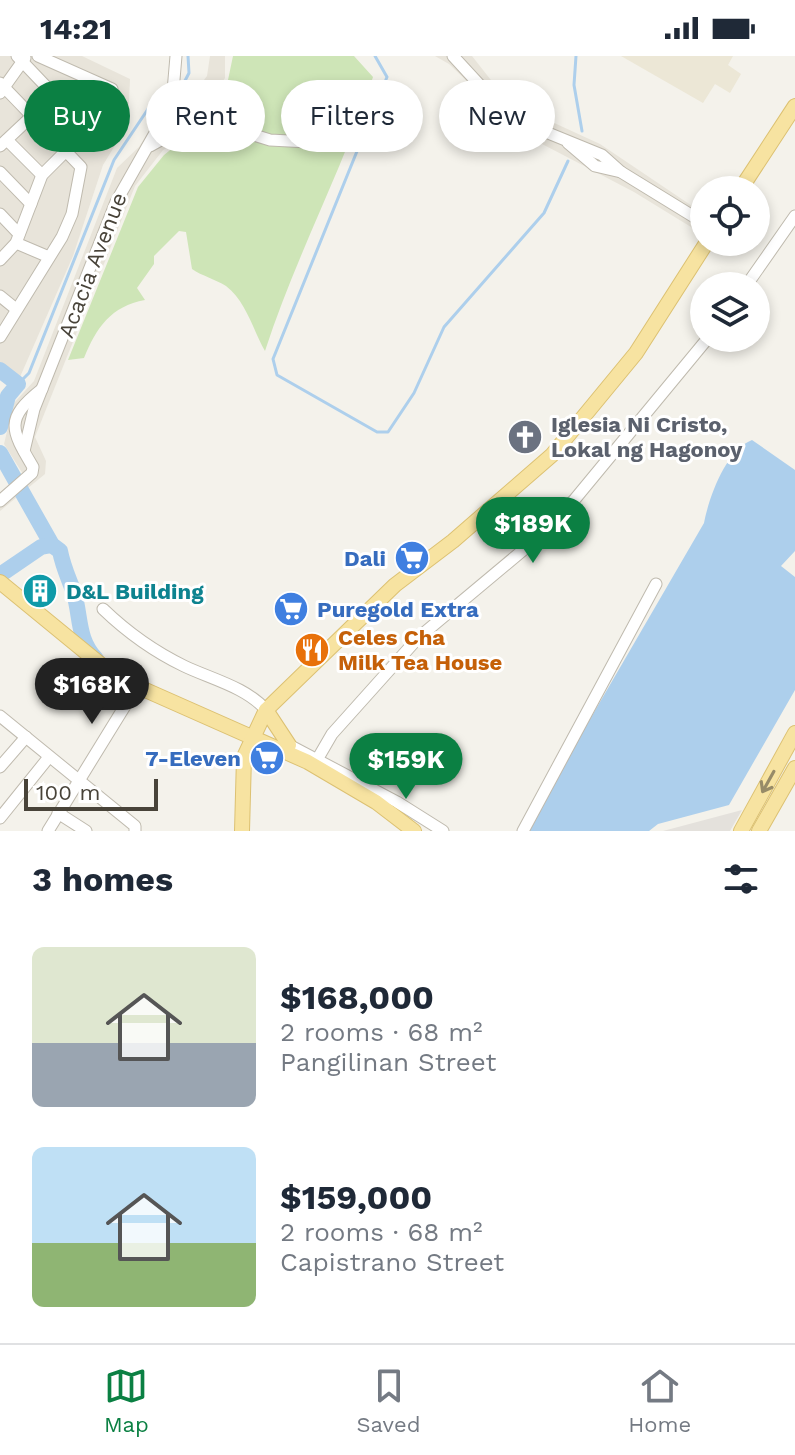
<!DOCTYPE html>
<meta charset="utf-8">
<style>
:root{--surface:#fff;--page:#f2f2f3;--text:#1f2937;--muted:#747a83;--line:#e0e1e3;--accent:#0b8043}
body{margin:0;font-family:"Work Sans",sans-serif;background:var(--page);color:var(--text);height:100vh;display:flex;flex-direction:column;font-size:30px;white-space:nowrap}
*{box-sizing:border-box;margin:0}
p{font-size:26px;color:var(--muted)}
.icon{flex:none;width:44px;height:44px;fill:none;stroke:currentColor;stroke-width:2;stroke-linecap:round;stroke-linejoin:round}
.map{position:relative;height:775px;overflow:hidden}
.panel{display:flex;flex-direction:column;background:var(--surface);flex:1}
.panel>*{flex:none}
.hud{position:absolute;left:24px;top:24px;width:748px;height:72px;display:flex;gap:16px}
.controls{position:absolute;left:690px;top:120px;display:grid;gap:16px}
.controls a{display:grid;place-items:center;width:80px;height:80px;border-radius:50%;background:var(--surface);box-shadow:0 4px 12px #0003;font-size:40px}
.scale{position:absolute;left:24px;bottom:20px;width:134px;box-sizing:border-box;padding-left:8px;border:4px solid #484339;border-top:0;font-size:22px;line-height:28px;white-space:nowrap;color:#484339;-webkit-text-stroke:6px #fff;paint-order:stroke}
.price{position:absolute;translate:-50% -68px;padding:0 18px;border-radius:28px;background:var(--accent);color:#fff;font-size:26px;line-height:52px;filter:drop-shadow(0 2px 4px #0008)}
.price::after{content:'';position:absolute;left:50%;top:48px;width:24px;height:18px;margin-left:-12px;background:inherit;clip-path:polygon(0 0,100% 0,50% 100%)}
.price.current{background:#222;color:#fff}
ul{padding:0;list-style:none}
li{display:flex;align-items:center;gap:24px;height:200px;padding:0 32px}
li span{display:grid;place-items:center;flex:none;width:224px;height:160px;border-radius:12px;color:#555}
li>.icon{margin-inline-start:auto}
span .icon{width:96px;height:96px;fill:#fffc;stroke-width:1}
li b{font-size:34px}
h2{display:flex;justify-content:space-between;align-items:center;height:96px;padding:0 32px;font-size:34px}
.chip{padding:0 28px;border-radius:36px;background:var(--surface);box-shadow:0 4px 12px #0003;font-size:28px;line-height:72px}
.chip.current{background:var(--accent);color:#fff}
.status{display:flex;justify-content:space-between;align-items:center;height:56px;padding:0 40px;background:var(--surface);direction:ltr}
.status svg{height:22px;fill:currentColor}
.menu{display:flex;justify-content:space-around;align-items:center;height:112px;border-top:2px solid var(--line);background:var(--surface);font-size:22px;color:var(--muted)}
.menu a{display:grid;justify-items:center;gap:4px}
.menu .current{color:var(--accent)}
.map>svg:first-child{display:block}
</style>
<div class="status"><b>14:21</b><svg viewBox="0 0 49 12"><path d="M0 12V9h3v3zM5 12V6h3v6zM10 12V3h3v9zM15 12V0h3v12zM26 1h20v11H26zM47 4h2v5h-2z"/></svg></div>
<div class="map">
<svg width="795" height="775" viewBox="0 0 795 775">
<rect width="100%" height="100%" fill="#f4f2eb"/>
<g fill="#e8e4da">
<path d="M0 0H82L130 23 128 68 103 109 73 200 20 321 0 309Z"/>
<path d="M210 0H225V22L186 80 163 94 135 130 35 381 46 405 45 418 0 455V437L23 418 4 388 14 347 34 325 117 112 139 91 161 56 195 36 207 20Z"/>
<path d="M435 0H472L498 33 526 54 600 88 704 158V179L634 136 521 77 449 8Z"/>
</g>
<path fill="#e4e1dc" d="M742 754 730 775H663Z"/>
<path fill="#ece7d6" d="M621 0H733L728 9 741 18 730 37 715 28 703 47Z"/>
<path fill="#cee5b7" d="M233 0H354L373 21C342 115 295 202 265 295 253 274 246 245 226 230 215 223 202 220 192 213L186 176 179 175 154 200V208L137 232 145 244C111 250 96 272 84 302L68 304 138 131 164 99 210 62 228 24Z"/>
<path fill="#adcfec" d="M752 384 795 414V495L781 510 795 521V634L729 749 658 768 649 775H525L704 467C709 441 726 394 752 384Z"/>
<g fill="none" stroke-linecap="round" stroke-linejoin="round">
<g stroke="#adcfec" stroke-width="3">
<path d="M375 0 387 21 273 303 277 319 377 376H388L414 337 444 271 544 157 568 105"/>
<path d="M576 0 574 29 582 75"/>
<path d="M177 40 189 17 188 0"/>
<path d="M18 328 29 317 114 104 148 53 170 43"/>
</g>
<g stroke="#adcfec" stroke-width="16">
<path d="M0 314 18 328 8 340 0 371"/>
<path d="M0 397 52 489 60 495C63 511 69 523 74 537 81 561 77 583 96 603"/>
<path d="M3 517 41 491 52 489"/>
</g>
<g stroke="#bfbaae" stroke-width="13">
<g id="minor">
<path d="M17 0 98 85"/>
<path d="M38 0 112 33 79 66"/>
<path d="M453 0 499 50 526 68 602 99 621 116 704 167"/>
<path d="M0 27 81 111 72 158 62 181 0 281"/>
<path d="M0 37 25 2"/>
<path d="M7 84 42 119"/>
<path d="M568 87 595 110 621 116"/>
<path d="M0 90 32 60"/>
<path d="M150 90 188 69 198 87 221 69 270 84 308 86"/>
<path d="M0 116 31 148"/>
<path d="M0 158 19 178"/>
<path d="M16 187 49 201"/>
<path d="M0 204 16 187 42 119 66 95"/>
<path d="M746 230 795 160"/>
<path d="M0 240 16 253"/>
<path d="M24 395 34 353 116 146 172 47 176 0"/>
<path d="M0 445 32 417 33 411C11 374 4 363 42 333"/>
<path d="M103 553C128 577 153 595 184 610 211 623 246 631 266 654"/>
<path d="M0 660 135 770V775"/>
<path d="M289 689 397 746 443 775"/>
<path d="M314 709 332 678 418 582 534 485 575 443 708 282"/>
<path d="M0 711 26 681"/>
<path d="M58 757 86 775"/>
<path d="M0 762 49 701"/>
<path d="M48 775 136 632"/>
<path d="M523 775 656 528"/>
</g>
</g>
<g stroke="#dcc172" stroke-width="16">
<g id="major">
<path d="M740 134 795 50"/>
<path d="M0 526 116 621 308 706 376 746 414 775"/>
<path d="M266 654 289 689"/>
<path d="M242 775 244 701 266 654 395 529 453 485 552 399 636 297 707 186"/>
<path d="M741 775 795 677"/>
<path d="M759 775 795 712"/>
</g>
</g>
<use href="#minor" stroke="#fff" stroke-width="11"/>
<use href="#major" stroke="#f7e3a1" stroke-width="14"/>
</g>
<defs><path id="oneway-shaft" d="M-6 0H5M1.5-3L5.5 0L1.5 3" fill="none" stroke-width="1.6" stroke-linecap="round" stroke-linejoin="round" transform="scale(2)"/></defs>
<use stroke="#978b68" href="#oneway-shaft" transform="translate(768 726) rotate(119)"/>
<defs>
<g id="church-disc" transform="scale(1.8)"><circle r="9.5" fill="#6b7280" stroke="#fff"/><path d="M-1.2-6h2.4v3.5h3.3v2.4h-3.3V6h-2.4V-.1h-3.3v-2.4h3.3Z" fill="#fff"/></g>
<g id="supermarket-disc" transform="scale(1.8)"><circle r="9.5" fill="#3f7fe0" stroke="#fff"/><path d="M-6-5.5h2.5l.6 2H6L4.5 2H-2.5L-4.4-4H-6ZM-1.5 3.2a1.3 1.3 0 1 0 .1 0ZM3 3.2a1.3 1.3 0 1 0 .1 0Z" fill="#fff"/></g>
<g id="building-disc" transform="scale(1.8)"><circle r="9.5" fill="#0f9aa8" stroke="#fff"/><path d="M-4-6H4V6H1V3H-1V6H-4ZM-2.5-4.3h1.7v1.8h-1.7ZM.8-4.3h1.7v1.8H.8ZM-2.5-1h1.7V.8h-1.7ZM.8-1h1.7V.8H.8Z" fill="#fff"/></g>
<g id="restaurant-disc" transform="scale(1.8)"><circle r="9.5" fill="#e8710a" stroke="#fff"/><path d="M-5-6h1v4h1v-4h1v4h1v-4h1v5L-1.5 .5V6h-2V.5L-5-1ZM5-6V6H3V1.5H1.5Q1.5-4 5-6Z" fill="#fff"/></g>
</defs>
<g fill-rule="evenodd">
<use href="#church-disc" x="525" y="381"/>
<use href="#supermarket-disc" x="412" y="502"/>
<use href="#building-disc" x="40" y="535"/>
<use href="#supermarket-disc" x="291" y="553"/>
<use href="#restaurant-disc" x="312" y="594"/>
<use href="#supermarket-disc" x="267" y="702"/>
</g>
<g text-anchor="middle" stroke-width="6" stroke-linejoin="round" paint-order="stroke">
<g font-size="22" fill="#484339" stroke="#fff">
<text transform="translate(92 209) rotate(-69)" y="8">Acacia Avenue</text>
</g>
<g font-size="22" font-weight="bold" fill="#5b616d" stroke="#fff" text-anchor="start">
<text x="551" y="376">Iglesia Ni Cristo,<tspan x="551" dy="25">Lokal ng Hagonoy</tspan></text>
</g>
<g font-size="22" font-weight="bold" fill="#366cbe" stroke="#fff" text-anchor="end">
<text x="386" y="510">Dali</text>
<text x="317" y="561" text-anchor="start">Puregold Extra</text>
<text x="241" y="710">7-Eleven</text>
</g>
<g font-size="22" font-weight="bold" fill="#0d838f" stroke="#fff" text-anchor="start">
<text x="66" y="543">D&amp;L Building</text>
</g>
<g font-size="22" font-weight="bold" fill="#c56008" stroke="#fff" text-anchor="start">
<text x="338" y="589">Celes Cha<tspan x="338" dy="25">Milk Tea House</tspan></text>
</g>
</g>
</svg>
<div class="controls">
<a><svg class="icon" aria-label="locate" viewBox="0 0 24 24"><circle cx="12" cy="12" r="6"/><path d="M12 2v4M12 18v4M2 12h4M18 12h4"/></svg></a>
<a><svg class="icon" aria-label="layers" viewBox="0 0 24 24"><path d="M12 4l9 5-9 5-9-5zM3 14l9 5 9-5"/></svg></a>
</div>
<div class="scale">100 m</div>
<b class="price" style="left:533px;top:509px">$189K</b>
<b class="price current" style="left:92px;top:670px">$168K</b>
<b class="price" style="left:406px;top:745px">$159K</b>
<div class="hud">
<a class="chip current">Buy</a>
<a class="chip">Rent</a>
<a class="chip">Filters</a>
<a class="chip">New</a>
</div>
</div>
<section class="panel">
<h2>3 homes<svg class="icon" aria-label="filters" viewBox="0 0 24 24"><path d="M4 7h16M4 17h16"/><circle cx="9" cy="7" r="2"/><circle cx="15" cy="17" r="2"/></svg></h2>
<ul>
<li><span style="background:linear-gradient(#dfe7d0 60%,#9aa5b1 0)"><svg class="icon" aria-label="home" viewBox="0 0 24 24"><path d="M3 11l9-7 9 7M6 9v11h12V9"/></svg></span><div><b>$168,000</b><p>2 rooms · 68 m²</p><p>Pangilinan Street</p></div></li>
<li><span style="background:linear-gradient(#bfe0f5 60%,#8fb573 0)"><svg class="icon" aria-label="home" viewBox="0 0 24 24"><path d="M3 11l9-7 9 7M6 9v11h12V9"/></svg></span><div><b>$159,000</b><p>2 rooms · 68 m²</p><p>Capistrano Street</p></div></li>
</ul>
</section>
<nav class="menu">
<a class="current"><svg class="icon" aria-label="map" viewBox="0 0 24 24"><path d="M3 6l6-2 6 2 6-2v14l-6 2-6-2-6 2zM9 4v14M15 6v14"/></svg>Map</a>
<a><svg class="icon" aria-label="saved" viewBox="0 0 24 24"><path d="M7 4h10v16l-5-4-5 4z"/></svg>Saved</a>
<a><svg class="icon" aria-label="home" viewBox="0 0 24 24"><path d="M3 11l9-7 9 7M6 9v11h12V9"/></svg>Home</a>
</nav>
